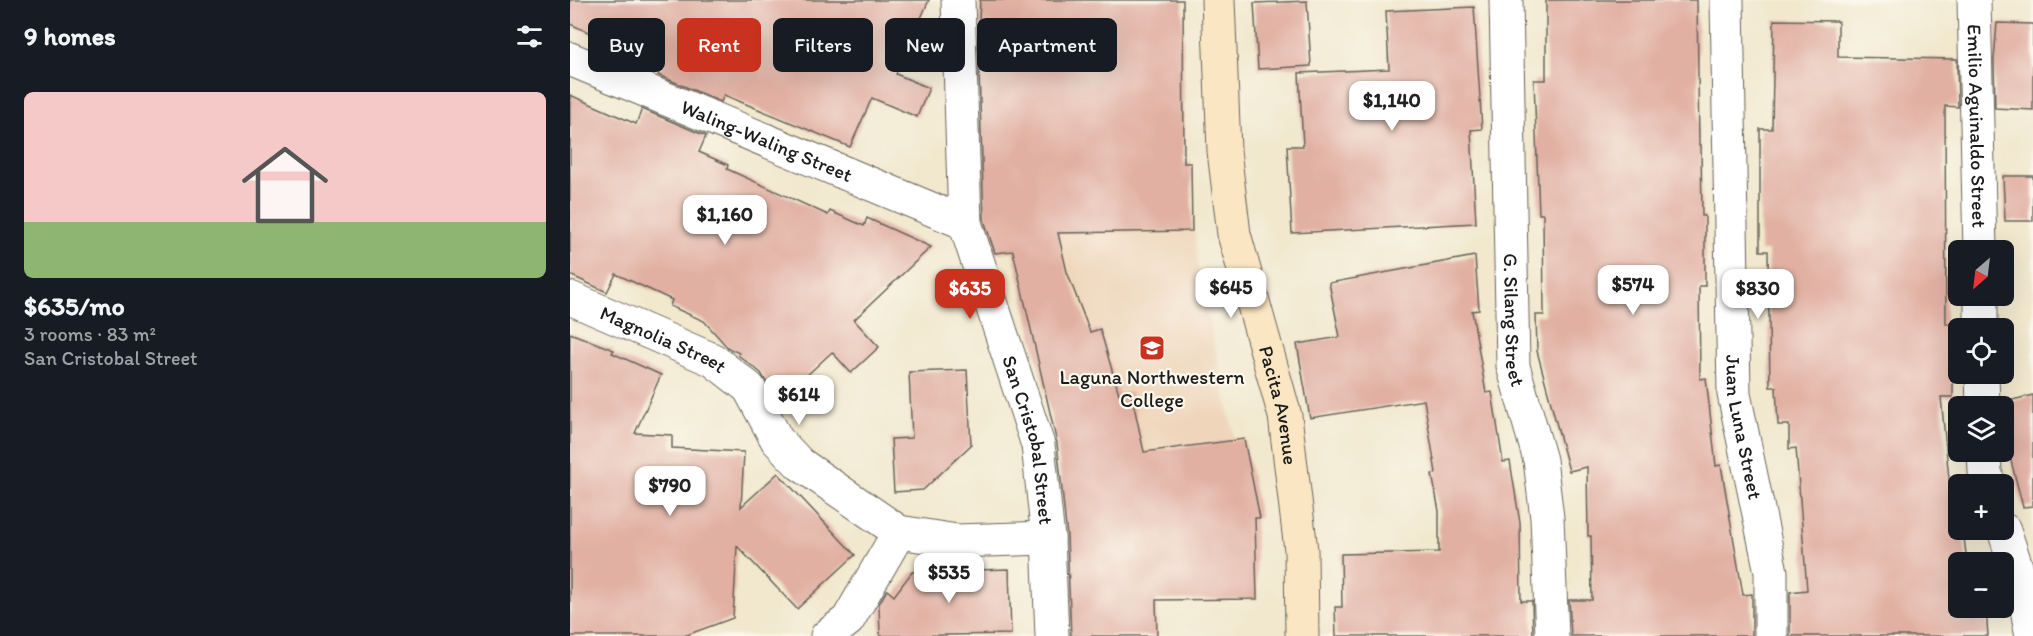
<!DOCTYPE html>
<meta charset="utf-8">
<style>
:root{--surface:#171b24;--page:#242831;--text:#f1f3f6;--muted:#9ea1a6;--line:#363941;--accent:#c8321e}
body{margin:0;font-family:Itim,sans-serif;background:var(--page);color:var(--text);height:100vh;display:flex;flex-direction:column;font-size:22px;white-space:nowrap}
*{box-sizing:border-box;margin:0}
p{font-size:20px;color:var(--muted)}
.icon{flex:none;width:33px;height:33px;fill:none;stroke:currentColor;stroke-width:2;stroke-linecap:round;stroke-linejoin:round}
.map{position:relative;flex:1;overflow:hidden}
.drawer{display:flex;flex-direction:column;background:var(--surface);width:570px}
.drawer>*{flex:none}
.hud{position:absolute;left:18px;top:18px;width:570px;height:54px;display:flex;gap:12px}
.needle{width:39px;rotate:208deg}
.controls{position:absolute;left:1378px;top:240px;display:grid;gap:12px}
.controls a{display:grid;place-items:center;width:66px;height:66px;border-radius:9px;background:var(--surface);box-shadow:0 6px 24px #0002;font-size:30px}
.price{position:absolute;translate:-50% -51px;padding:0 14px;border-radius:12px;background:#fff;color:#222;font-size:20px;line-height:39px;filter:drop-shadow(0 2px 3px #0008)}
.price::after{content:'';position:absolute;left:50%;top:36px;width:18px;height:14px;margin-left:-9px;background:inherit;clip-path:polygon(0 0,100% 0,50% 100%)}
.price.on{background:var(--accent);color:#fff}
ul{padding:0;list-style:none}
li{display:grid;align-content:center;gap:12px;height:318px;padding:0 24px}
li+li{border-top:2px solid var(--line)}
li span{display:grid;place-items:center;height:186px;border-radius:9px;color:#555}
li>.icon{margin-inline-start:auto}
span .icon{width:108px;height:108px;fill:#fffc;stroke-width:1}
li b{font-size:26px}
h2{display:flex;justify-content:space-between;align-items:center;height:72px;padding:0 24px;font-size:26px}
.tag{padding:0 21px;border-radius:9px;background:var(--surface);box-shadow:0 6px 24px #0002;font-size:21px;line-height:54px}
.tag.on{background:var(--accent);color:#fff}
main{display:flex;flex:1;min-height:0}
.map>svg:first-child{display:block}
</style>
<main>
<section class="drawer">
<h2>9 homes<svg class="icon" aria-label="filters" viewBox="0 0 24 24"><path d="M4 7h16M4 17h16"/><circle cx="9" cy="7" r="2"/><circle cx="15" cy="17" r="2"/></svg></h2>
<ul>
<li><span style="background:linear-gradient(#f6c9c9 70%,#8fb573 0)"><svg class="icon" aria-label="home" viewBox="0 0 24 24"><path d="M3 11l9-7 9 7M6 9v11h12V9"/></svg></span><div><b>$635/mo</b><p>3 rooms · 83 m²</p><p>San Cristobal Street</p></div></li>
</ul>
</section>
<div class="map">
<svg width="1463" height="636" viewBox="0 0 1463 636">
<rect width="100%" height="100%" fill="#fbf7ec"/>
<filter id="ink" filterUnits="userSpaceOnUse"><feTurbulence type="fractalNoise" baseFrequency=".0167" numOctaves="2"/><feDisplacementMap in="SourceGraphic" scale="12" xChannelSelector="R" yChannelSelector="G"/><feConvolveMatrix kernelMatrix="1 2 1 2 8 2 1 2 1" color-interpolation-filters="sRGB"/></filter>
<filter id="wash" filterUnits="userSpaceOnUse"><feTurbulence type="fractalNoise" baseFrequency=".008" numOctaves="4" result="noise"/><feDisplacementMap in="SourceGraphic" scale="24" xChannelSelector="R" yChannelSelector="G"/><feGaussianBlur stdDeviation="1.35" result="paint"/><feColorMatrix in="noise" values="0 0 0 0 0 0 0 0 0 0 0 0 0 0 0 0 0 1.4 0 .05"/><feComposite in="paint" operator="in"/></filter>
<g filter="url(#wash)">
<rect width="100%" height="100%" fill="#f1e8ce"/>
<path fill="#efd6bb" d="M619 168 628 270 683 524 562 521 489 274 481 169Z"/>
<g id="blocks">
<g fill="#e1b0a3">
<path d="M0 0H359L326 74 359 88 347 117 302 98 280 147 154 95 151 102 88 75 94 60 30 31 27 36 0 24Z"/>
<path d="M410 0H613L614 163H621L622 231 488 233 497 272 520 332 530 329 549 394 561 392 574 452 674 439 690 518H685L687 599 586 600 587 636H501L497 536 487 443 443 251 425 253 414 220 408 41Z"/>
<path d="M976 0H1127L1129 145H1131L1132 216H1135V286H1129L1130 379 1136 378 1146 466 1151 465 1173 595 1182 594V636H1001L999 600H1022L1021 536H1018L1017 467 999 471 967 351 966 315H974L973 214H969L964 80H976Z"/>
<path d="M737 1 741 66 688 69 684 3Z"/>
<path d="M904 7 912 129 901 130 906 223 722 233 717 146H733L729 73 819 69 816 11Z"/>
<path d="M1204 20 1268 21V57L1387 59 1388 107 1375 106 1376 324H1383V397H1371L1380 489 1389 488V530H1393L1397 562H1389V608H1416L1418 636H1220V592L1237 590 1226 448 1219 449V425H1208L1206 387H1200L1198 251H1190V129H1202Z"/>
<path d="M1427 23 1463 24V110L1425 108 1424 60Z"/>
<path d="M0 95 66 124 72 109 136 136 129 152 158 165 157 169 258 215 260 211 294 226 297 218 361 247 284 320 309 347 281 373 262 352 208 402 191 373 168 355 169 353 158 348 134 321 100 306 102 300 46 274 37 292 0 275Z"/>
<path d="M1433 176H1463V221H1435Z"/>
<path d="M905 256 909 310 902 311 916 393 922 392 933 462 940 461 950 523 951 601H962L963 636H766L765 607H772L771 554 869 552V511L862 474 866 473 854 400 740 418 727 344 770 337 759 283Z"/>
<path d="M0 333 44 350 42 353 91 375 65 433 102 435V448L174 452 171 507 208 473 285 555 227 609 167 546 163 618 114 636H0Z"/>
<path d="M397 370 401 445 353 490 324 492 321 439 342 438 339 372Z"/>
<path d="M1463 395V506L1453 507 1434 434V402Z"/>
<path d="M439 569 441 634 310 636 309 604 317 590 324 596 342 572Z"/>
</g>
</g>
</g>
<g filter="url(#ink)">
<use href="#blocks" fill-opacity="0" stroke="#67635a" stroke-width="1.5"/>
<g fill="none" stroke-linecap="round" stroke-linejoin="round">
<g stroke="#67635a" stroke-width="35">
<g id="street">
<path id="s1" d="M388 0 395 223 468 445 478 538 482 636"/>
<path id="s2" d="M936 0 943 366 970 460 977 518 982 636"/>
<path id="s3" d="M1157 0 1164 394 1201 572V636"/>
<path id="s4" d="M1404 0 1410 250"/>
<path id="s5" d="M0 59 395 223"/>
<path d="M1411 296V328"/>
<path id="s6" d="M0 298 143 360 179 388 207 440 230 464 329 532 387 541 478 538"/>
<path d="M1412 374 1413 406"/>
<path d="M1414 452 1415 472 1419 484"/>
<path d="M1434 530 1453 588 1462 636"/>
<path d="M257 636 278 620 329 532"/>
</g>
</g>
<g stroke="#67635a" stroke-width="35">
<g id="secondary">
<path id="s7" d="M648 0 654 151 664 234 715 416 731 550 732 636"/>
</g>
</g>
<use href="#street" stroke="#fff" stroke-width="33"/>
<use href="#secondary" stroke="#fbe6c3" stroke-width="33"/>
</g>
</g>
<defs>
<g id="university-square" transform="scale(1.35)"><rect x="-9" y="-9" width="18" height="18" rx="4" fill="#c8321e" stroke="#fbf7ec"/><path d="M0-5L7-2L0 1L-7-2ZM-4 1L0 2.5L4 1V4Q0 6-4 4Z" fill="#fff"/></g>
</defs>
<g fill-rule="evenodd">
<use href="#university-square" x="582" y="348"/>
</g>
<g text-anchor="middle" stroke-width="4.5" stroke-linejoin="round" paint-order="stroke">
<g font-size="20" fill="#1c1c1c" stroke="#fbf7ec">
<text dy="7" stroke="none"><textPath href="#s4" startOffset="126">Emilio Aguinaldo Street</textPath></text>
<text dy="7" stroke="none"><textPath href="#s5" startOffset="213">Waling-Waling Street</textPath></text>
<text dy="7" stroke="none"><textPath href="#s2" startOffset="320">G. Silang Street</textPath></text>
<text dy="7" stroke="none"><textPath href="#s6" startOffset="102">Magnolia Street</textPath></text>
<text dy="7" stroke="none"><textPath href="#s7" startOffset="412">Pacita Avenue</textPath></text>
<text dy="7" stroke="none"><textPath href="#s3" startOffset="428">Juan Luna Street</textPath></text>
<text dy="7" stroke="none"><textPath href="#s1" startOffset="450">San Cristobal Street</textPath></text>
</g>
<g font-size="20" fill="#1c1c1c" stroke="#fbf7ec">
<text x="582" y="384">Laguna Northwestern<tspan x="582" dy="23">College</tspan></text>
</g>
</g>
</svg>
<div class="controls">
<a><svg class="needle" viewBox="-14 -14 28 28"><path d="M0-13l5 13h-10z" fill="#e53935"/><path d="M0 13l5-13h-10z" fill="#9ea1a6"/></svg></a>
<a><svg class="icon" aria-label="locate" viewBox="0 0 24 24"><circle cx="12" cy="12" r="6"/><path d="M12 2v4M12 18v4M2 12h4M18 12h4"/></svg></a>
<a><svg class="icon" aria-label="layers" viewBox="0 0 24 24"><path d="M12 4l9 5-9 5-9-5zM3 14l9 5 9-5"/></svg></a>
<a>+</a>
<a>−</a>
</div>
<b class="price" style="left:822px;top:132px">$1,140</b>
<b class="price" style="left:155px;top:246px">$1,160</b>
<b class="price" style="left:1063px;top:316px">$574</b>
<b class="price" style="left:661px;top:319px">$645</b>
<b class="price on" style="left:400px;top:320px">$635</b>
<b class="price" style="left:1188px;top:320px">$830</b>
<b class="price" style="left:229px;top:426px">$614</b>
<b class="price" style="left:100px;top:517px">$790</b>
<b class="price" style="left:379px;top:604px">$535</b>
<div class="hud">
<a class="tag">Buy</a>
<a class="tag on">Rent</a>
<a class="tag">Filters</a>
<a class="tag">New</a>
<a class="tag">Apartment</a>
</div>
</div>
</main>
